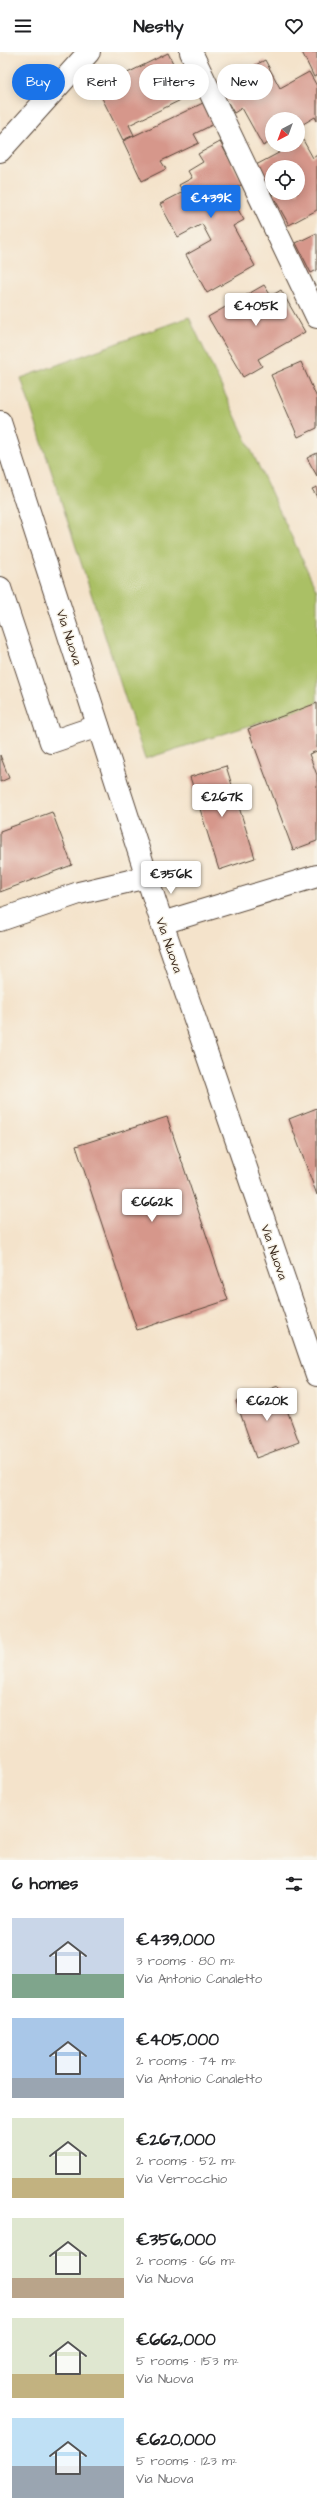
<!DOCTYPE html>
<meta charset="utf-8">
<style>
:root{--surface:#fff;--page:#f6f6f6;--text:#202124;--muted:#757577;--accent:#1a73e8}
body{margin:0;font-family:"Architects Daughter",sans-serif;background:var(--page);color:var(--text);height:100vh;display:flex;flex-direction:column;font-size:15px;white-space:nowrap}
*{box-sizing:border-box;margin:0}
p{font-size:13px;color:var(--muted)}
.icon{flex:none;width:22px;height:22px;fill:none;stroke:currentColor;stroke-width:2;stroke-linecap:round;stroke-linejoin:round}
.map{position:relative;height:1808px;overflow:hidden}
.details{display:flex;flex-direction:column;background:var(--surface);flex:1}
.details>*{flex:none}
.guide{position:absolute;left:12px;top:12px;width:293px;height:36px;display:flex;gap:8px}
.needle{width:26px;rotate:221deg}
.buttons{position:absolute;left:265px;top:60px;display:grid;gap:8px}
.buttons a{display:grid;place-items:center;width:40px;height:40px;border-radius:50%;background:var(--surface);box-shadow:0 2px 10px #0003;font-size:20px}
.price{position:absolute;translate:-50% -34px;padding:0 9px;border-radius:4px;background:#fff;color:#222;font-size:13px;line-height:26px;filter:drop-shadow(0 1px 2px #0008)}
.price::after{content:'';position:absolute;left:50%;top:24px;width:12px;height:9px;margin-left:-6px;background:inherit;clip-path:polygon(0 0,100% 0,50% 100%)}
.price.active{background:var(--accent);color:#fff}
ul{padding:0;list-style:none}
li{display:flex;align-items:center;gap:12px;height:100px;padding:0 12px}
li span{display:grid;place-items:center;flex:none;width:112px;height:80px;border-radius:0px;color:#555}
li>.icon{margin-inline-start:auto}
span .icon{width:48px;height:48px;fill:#fffc;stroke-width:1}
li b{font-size:17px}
h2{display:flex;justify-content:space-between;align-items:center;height:48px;padding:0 12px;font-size:17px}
.pill{padding:0 14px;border-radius:18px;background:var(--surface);box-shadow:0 2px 10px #0003;font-size:14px;line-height:36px}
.pill.active{background:var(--accent);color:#fff}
header{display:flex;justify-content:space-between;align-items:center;height:52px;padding:0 12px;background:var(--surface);font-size:18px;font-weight:700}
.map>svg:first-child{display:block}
</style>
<header><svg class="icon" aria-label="menu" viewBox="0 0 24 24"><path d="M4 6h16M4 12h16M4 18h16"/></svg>Nestly<svg class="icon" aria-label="heart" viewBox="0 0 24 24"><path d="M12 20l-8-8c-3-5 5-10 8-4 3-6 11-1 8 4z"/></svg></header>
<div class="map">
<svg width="317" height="1808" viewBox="0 0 317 1808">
<rect width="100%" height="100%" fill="#f7f3e8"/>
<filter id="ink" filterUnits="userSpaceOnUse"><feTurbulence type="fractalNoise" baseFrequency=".025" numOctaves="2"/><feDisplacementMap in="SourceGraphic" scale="8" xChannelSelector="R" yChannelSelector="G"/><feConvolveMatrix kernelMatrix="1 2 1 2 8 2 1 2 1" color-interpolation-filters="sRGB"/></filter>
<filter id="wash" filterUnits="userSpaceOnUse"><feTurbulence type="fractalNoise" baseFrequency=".012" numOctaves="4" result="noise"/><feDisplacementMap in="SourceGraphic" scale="16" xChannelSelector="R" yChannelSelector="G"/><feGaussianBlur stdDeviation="0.9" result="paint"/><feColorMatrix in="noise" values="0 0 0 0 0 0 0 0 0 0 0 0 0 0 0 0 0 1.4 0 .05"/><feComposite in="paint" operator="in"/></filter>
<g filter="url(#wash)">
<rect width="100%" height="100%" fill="#f4e3cb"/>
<path fill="#aac065" stroke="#727542" d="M189 265 317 539V652L145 707 21 326Z"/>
<g id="blocks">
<g fill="#d6978b" fill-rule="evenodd">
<path d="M302 0H317V24L314 25Z"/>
<path d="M168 1 189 44 129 73 134 83 123 88 97 36Z"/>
<path d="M265 8 280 36 309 20 317 34V69L315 65 298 75V67H272V89L263 94 242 56 234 61 218 33Z"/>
<path d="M203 51 214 72 194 82 199 91 161 109 166 117 142 129 123 89Z"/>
<path d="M303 88 313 106 317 103V158L289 173 256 113ZM272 115H298V141H272Z"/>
<path d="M220 90 243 132 228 140 244 168 233 174 255 214 207 241 186 203 211 189 202 172 178 185 160 152 183 140 179 133 192 126 188 119 203 110 198 102Z"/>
<path d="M317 181V218L311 221 296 191Z"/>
<path d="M264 233 271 244 281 238 305 280 258 307 262 314 243 325 208 265Z"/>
<path d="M301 310 317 346V376L298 385 271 323Z"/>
<path d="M317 401V424L307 406Z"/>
<path d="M317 435V445L312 437Z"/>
<path d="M317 651V699L309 702 317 723V789L293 798 248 677Z"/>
<path d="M0 703 9 726 0 730Z"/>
<path d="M226 714 255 806 219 818 190 725Z"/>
<path d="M52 760 72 813 0 840V779Z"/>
<path d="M317 1056V1143L289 1067Z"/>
<path d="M167 1065 228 1248 137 1278 76 1094Z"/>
<path d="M278 1334 299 1390 256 1406 236 1349Z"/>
</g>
</g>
</g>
<g filter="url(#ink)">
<use href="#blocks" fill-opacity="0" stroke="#574638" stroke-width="1"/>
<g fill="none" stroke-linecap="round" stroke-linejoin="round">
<g stroke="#574638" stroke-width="24">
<g id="minor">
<path d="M191 0 317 265"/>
<path d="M0 99 89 0"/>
<path d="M0 536 51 690 98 674"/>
<path d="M0 868 79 841 147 825"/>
<path d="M162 871 317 824"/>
</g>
</g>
<g stroke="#574638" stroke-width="24">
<path id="major" d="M0 370 162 871 317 1323"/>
</g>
<use href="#minor" stroke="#fff" stroke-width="22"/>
<use href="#major" stroke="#fff" stroke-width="22"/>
</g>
</g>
<g text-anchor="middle" stroke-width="3" stroke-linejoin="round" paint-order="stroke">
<g font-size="13" fill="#3b2a1e" stroke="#f7f3e8">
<text transform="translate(70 585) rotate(72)" y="5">Via Nuova</text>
<text transform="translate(170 893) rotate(71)" y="5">Via Nuova</text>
<text transform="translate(275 1200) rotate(71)" y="5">Via Nuova</text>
</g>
</g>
</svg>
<div class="buttons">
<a><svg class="needle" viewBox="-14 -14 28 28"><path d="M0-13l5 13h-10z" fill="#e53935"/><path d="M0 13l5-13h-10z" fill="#757577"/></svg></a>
<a><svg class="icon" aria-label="locate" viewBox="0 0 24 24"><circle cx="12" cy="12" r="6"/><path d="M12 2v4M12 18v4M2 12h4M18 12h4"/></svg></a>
</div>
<b class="price active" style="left:211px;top:167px">€439K</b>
<b class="price" style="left:256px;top:275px">€405K</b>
<b class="price" style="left:222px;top:766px">€267K</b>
<b class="price" style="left:171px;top:843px">€356K</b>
<b class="price" style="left:152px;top:1171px">€662K</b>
<b class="price" style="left:267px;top:1370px">€620K</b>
<div class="guide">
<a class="pill active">Buy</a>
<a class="pill">Rent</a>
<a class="pill">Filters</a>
<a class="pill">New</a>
</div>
</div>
<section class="details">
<h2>6 homes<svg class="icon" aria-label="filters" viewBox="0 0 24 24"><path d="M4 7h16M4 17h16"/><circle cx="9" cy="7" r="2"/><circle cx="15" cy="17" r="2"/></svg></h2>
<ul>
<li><span style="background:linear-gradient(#c9d6e8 70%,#7fa58c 0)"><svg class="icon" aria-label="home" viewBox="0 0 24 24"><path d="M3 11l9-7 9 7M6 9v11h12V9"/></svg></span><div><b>€439,000</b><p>3 rooms · 80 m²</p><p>Via Antonio Canaletto</p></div></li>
<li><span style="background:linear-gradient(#a9c7e8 75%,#9aa5b1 0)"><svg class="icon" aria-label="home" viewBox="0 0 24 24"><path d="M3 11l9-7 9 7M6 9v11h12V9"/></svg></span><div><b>€405,000</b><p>2 rooms · 74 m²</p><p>Via Antonio Canaletto</p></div></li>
<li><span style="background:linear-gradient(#dfe7d0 75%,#c2b280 0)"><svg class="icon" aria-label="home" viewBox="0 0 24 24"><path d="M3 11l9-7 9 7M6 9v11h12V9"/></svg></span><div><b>€267,000</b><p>2 rooms · 52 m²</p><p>Via Verrocchio</p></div></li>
<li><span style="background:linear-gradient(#dfe7d0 75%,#b9a48a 0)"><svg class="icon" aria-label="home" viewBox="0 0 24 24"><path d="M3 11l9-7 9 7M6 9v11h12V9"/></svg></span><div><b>€356,000</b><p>2 rooms · 66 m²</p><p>Via Nuova</p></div></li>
<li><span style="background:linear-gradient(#dfe7d0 70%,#c2b280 0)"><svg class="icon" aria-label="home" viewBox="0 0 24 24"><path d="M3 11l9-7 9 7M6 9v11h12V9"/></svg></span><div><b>€662,000</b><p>5 rooms · 153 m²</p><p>Via Nuova</p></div></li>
<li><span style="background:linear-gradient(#bfe0f5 60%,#9aa5b1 0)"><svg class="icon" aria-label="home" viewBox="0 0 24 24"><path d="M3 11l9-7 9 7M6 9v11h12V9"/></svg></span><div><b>€620,000</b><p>5 rooms · 123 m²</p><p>Via Nuova</p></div></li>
</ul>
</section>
